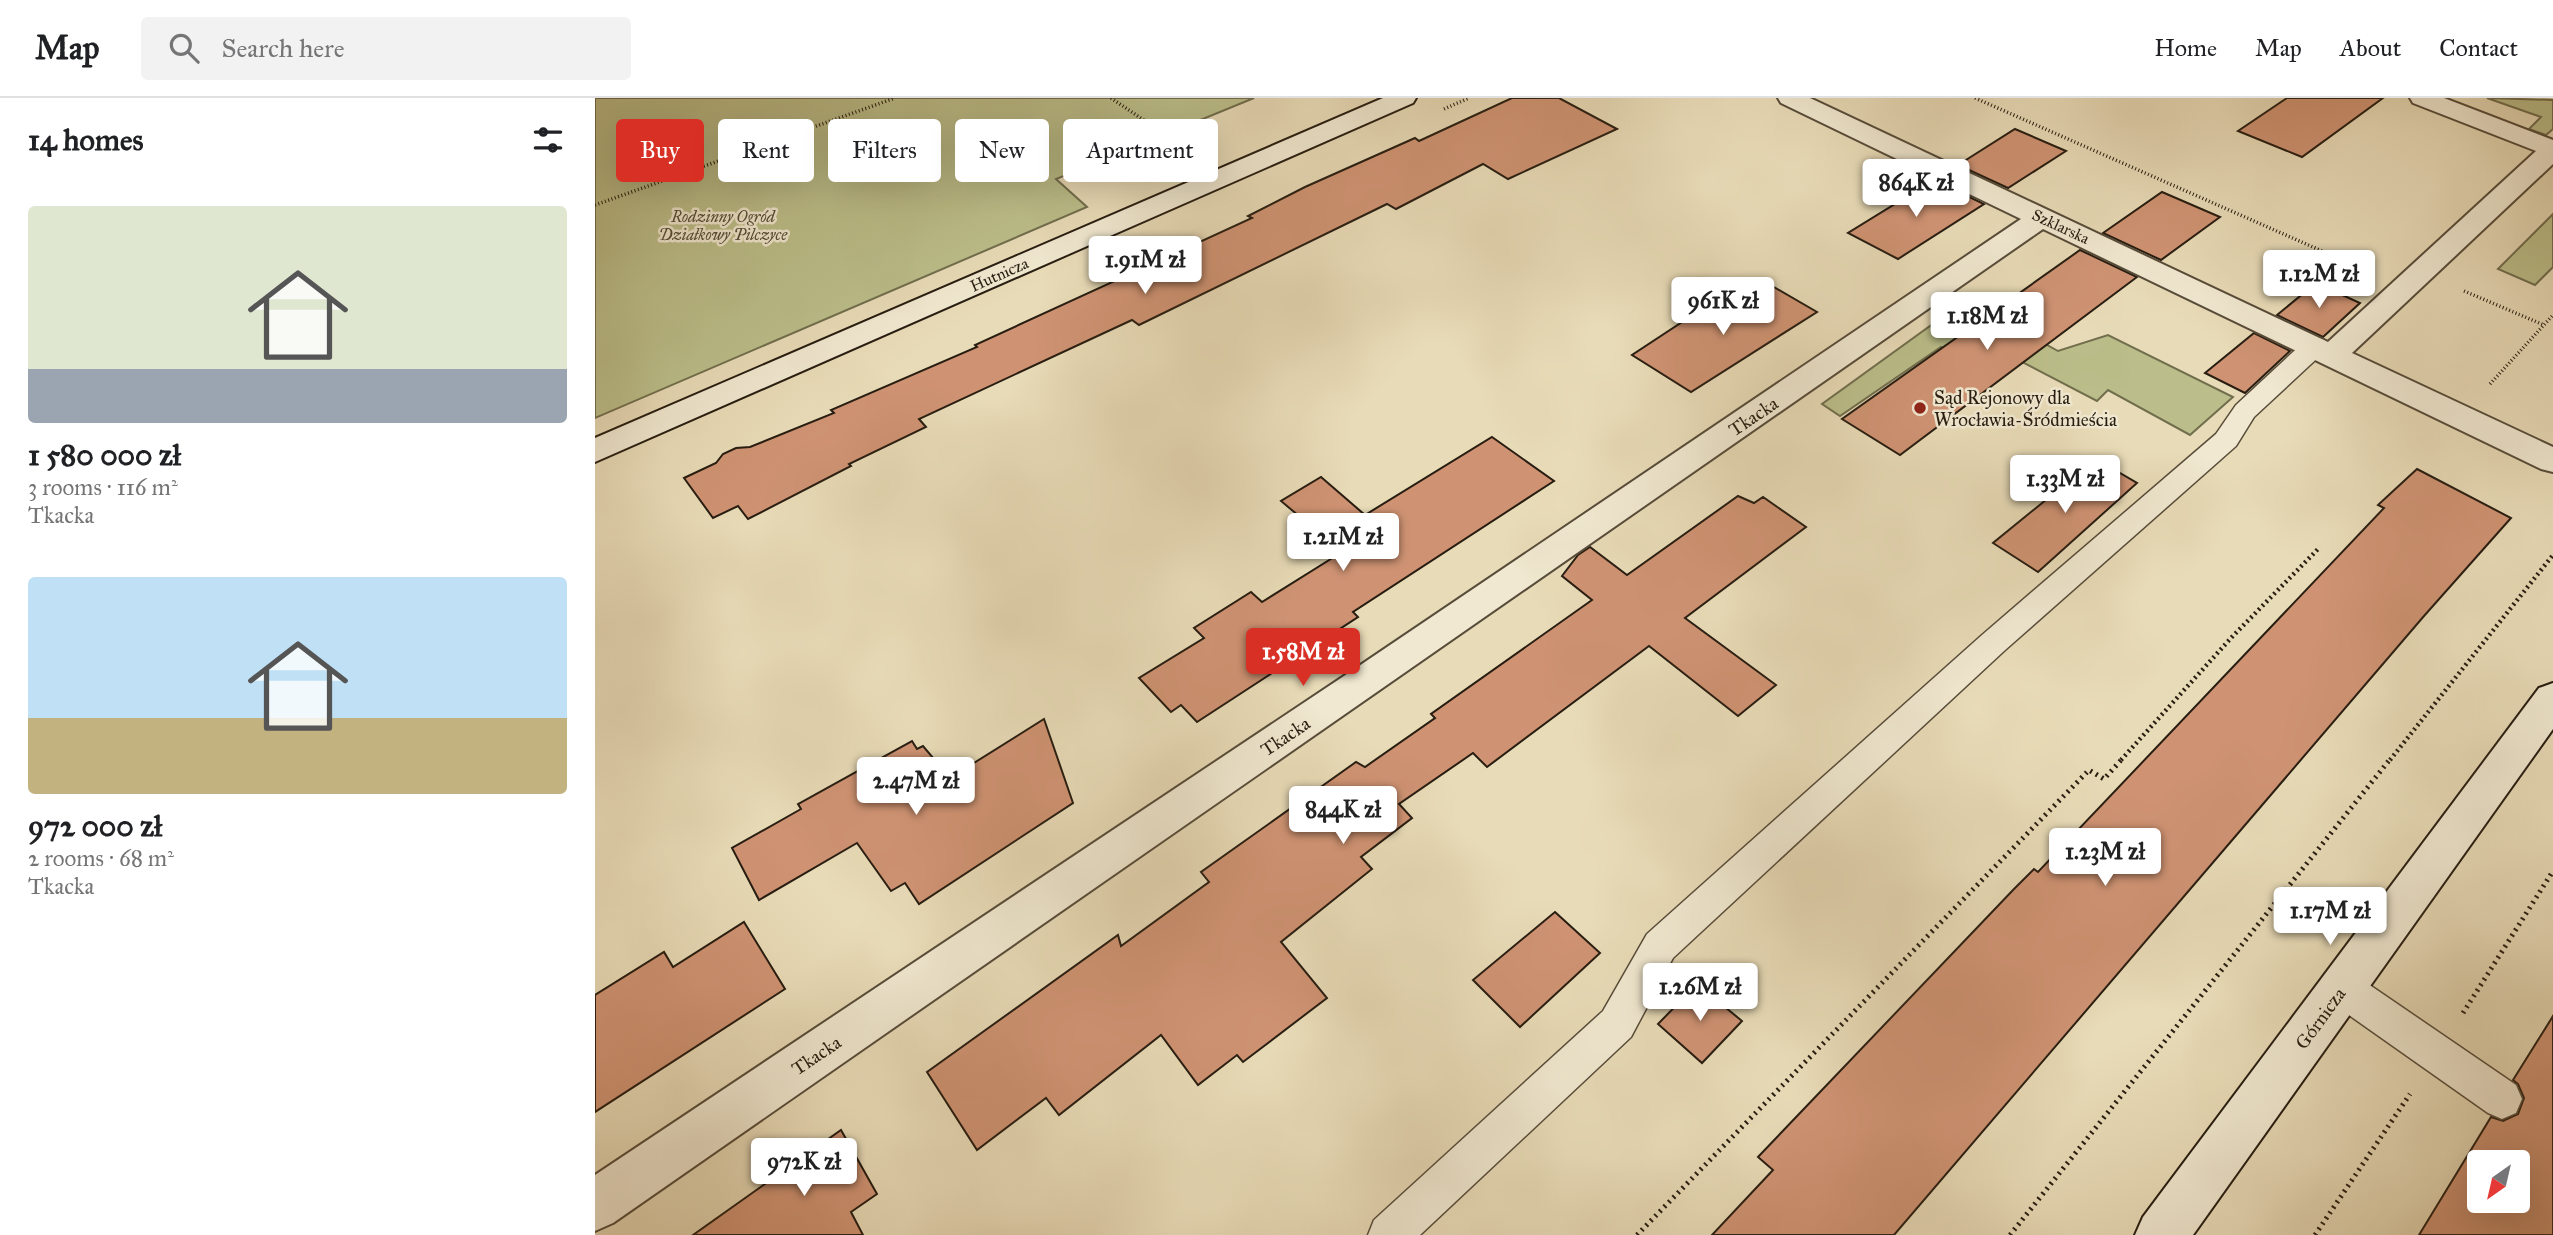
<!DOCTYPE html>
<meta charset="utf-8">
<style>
:root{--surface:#fff;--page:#f2f2f2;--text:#202124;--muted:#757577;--line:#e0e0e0;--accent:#d93025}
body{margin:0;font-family:"IM FELL Great Primer",serif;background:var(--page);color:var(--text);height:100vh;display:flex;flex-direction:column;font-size:26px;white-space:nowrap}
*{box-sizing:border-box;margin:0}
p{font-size:23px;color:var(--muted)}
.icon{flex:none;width:38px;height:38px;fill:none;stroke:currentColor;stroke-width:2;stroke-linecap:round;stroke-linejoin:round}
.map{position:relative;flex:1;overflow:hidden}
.side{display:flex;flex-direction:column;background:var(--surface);width:595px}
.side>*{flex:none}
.top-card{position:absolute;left:21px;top:21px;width:665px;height:63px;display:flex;gap:14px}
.needle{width:46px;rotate:214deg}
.buttons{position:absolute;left:1872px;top:1052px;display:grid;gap:14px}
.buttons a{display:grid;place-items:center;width:63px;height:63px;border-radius:7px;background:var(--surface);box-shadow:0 7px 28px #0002;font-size:35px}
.price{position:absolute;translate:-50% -60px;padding:0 16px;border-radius:7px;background:#fff;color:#222;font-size:23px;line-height:46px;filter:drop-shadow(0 2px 4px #0008)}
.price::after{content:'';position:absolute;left:50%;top:42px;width:21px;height:16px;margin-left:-10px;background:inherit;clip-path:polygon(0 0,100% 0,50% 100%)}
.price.active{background:var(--accent);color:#fff}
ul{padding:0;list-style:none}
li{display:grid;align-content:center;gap:14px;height:371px;padding:0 28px}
li span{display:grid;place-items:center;height:217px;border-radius:7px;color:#555}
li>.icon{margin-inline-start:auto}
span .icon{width:126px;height:126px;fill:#fffc;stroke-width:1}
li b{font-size:30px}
h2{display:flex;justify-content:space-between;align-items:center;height:84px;padding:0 28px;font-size:30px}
.pill{padding:0 24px;border-radius:7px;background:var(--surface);box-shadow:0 7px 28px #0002;font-size:24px;line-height:63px}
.pill.active{background:var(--accent);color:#fff}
header{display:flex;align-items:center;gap:42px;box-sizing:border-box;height:98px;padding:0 35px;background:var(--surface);border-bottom:2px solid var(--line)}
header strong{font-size:33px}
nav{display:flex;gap:38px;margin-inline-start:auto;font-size:24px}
.search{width:490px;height:63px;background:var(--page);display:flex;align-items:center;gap:18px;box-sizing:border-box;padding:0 24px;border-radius:7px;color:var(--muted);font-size:26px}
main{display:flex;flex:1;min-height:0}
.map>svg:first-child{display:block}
</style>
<header>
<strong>Map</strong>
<div class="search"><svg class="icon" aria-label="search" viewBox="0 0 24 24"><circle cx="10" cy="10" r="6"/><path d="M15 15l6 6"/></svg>Search here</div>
<nav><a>Home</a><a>Map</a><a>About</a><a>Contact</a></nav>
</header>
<main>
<section class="side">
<h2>14 homes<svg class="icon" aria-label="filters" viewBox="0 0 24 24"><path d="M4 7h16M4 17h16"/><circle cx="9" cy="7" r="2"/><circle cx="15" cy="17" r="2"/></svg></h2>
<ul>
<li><span style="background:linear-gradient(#dfe7d0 75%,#9aa5b1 0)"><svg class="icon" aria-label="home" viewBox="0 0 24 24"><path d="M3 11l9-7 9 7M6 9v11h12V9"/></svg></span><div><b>1 580 000 zł</b><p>3 rooms · 116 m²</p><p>Tkacka</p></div></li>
<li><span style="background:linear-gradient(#bfe0f5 65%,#c2b280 0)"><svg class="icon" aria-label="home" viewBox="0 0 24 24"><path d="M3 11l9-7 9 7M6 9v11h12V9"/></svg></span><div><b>972 000 zł</b><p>2 rooms · 68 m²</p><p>Tkacka</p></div></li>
</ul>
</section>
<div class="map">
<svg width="1958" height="1137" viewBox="0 0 1958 1137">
<rect width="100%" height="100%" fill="#e8dbb7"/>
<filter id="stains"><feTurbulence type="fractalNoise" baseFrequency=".00286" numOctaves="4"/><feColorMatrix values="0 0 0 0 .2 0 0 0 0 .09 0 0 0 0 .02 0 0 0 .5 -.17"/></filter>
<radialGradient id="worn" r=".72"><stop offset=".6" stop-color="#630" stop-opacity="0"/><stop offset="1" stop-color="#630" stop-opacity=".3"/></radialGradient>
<g fill="#bbbe8a" stroke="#716e4e" stroke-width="2">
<path d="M0 0H659L461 81 492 109 0 320Z"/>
<path d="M1892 0 1958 2V31L1951 37 1934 31 1946 19Z"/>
<path d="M1958 116V169L1940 187 1903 171Z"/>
<path d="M1371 202 1463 253 1513 237 1638 299 1595 337 1513 292 1502 303 1385 242 1364 258 1346 249 1245 318 1227 306Z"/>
</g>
<g fill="#cf9373" stroke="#271d11" stroke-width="2" fill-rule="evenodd">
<path d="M917 0H964L1022 31 913 81 888 66 801 111 792 106 544 227 537 222 324 321 331 329 254 366 256 368 153 421 143 408 118 420 89 380 121 365 128 356 141 350 155 349 239 315 236 312 382 249 380 247 657 120 653 118 710 89 820 40 824 43Z"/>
<path d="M1692 0H1788L1707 59 1643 33Z"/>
<path d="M1420 31 1471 53 1413 90 1363 67Z"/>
<path d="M1339 82 1389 106 1303 161 1253 135Z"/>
<path d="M1567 94 1625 119 1566 162 1508 135Z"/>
<path d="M1485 152 1542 179 1305 357 1247 321Z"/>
<path d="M1172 185 1222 214 1096 294 1037 257 1107 211 1118 217Z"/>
<path d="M1721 185 1765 205 1728 239 1682 217Z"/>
<path d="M1659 235 1695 253 1650 295 1610 275Z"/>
<path d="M897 339 959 383 758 514 763 519 602 624 586 607 576 614 544 580 609 540 599 530 656 494 667 504 747 454 686 403 726 379 770 417Z"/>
<path d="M1501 361 1542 385 1443 474 1398 445Z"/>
<path d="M1822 371 1916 420 1829 518 1299 1137H1117L1178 1072 1163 1059 1419 791 1439 771 1443 774 1789 410 1783 407Z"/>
<path d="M1143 398 1159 405 1168 399 1211 429 1090 520 1181 587 1143 618 1054 548 892 669 878 655 804 706 817 720 766 759 777 771 686 844 732 900 648 964 642 957 603 987 566 937 464 1017 451 1000 382 1052 332 974 523 837 526 848 614 784 606 774 761 664 770 669 840 620 836 616 997 502 967 478 983 457 995 449 1032 477Z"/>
<path d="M449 621 478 705 324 806 310 785 296 793 262 745 164 802 137 750 206 711 203 706 317 643 322 651 328 648 355 680Z"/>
<path d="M960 814 1005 855 925 929 878 882Z"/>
<path d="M149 824 190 891 0 1014V897L69 854 78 869Z"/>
<path d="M1102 886 1147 923 1107 965 1063 926Z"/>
<path d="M1958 918V1137H1824L1896 1019 1908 1023 1923 1016 1929 1000 1923 986 1918 982ZM1885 1064H1923V1102H1885Z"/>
<path d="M246 1032 282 1096 256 1114 268 1137H98Z"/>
</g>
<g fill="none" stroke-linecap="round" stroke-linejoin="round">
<g stroke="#574c3a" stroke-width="3">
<g id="lane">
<path d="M1720 240 1729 242 1733 248 1729 254 1659 319 1641 348 1409 553 1078 860 1036 939 825 1137H773L779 1122 1008 913 1052 836 1387 537 1621 336 1641 307 1711 242Z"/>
<path d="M1747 872 1760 877 1921 987 1927 1001 1921 1015 1907 1021 1893 1015 1734 903 1728 890 1734 877Z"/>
</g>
</g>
<g stroke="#574c3a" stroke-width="4">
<path id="street" d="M1183 0H1215L1733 244 1941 53 1818 5 1815 0H1849L1958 42V66L1757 255 1958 349V374L1946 371 1448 131 18 1125 0 1133V1077L761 570 1426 121 1186 5Z"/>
</g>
<g stroke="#271d11" stroke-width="4">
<g id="secondary">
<path d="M788 0H821L818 5 0 364V340Z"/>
<path d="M1958 585V631L1598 1137H1540L1548 1119 1944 590Z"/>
</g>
</g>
<g stroke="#271d11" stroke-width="3.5" stroke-dasharray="1 2.5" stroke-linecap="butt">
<path d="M516 0 593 52"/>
<path d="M1380 0 1761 168"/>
<path d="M849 11 874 0"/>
<path d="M0 107 300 0"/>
<path d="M1869 193 1949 227"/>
<path d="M1895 286 1958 217"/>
</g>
<g stroke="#271d11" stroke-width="4.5" stroke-dasharray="2 3.5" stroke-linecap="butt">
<path d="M1526 662 1636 540 1725 449"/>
<path d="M1795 662 1958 457"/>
</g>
<g stroke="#271d11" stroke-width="5" stroke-dasharray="2 4.5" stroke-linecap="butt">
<path d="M1868 915 1958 773"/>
<path d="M1042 1137 1494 672 1509 681 1528 660"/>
<path d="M1415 1137 1796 660"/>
<path d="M1720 1137 1815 996"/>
</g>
<use href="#lane" fill="#f0e8d0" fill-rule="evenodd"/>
<use href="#street" fill="#f0e8d0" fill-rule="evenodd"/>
<use href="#secondary" fill="#f0e8d0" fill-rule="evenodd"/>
</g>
<circle fill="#8f2418" stroke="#f0e8d0" stroke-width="2.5" cx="1325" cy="310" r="7"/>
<g text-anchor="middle" stroke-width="5" stroke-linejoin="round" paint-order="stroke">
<g font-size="16" font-style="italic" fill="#534d35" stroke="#f0e8d0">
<text x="128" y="124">Rodzinny Ogród<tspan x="128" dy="18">Działkowy Pilczyce</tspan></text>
</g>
<g font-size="16" fill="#271d11" stroke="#f0e8d0">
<text transform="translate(1466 128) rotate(25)" y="6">Szklarska</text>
<text transform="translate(404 176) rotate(-24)" y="6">Hutnicza</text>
</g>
<g font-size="19" fill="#271d11" stroke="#f0e8d0" text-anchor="start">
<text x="1339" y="306">Sąd Rejonowy dla<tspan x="1339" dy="22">Wrocławia-Śródmieścia</tspan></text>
</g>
<g font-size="19" fill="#271d11" stroke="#f0e8d0">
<text transform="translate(1158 318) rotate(-34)" y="7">Tkacka</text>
<text transform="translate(690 638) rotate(-34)" y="7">Tkacka</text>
<text transform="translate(1725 920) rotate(-54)" y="7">Górnicza</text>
<text transform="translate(221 957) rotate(-34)" y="7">Tkacka</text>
</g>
</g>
<rect width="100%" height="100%" filter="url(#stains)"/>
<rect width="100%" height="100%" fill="url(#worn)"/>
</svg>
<div class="buttons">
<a><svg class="needle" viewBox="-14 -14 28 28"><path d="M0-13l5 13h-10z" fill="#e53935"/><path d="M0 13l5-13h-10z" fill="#757577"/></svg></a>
</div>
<b class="price" style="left:1321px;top:121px">864K zł</b>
<b class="price" style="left:550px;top:198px">1.91M zł</b>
<b class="price" style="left:1724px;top:212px">1.12M zł</b>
<b class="price" style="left:1128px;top:239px">961K zł</b>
<b class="price" style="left:1392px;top:254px">1.18M zł</b>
<b class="price" style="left:1470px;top:417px">1.33M zł</b>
<b class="price" style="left:748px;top:475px">1.21M zł</b>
<b class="price active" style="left:708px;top:590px">1.58M zł</b>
<b class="price" style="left:321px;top:719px">2.47M zł</b>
<b class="price" style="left:748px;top:748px">844K zł</b>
<b class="price" style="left:1510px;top:790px">1.23M zł</b>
<b class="price" style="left:1735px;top:849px">1.17M zł</b>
<b class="price" style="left:1105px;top:925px">1.26M zł</b>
<b class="price" style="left:209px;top:1100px">972K zł</b>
<div class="top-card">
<a class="pill active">Buy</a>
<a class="pill">Rent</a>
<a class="pill">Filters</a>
<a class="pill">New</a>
<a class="pill">Apartment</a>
</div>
</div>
</main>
